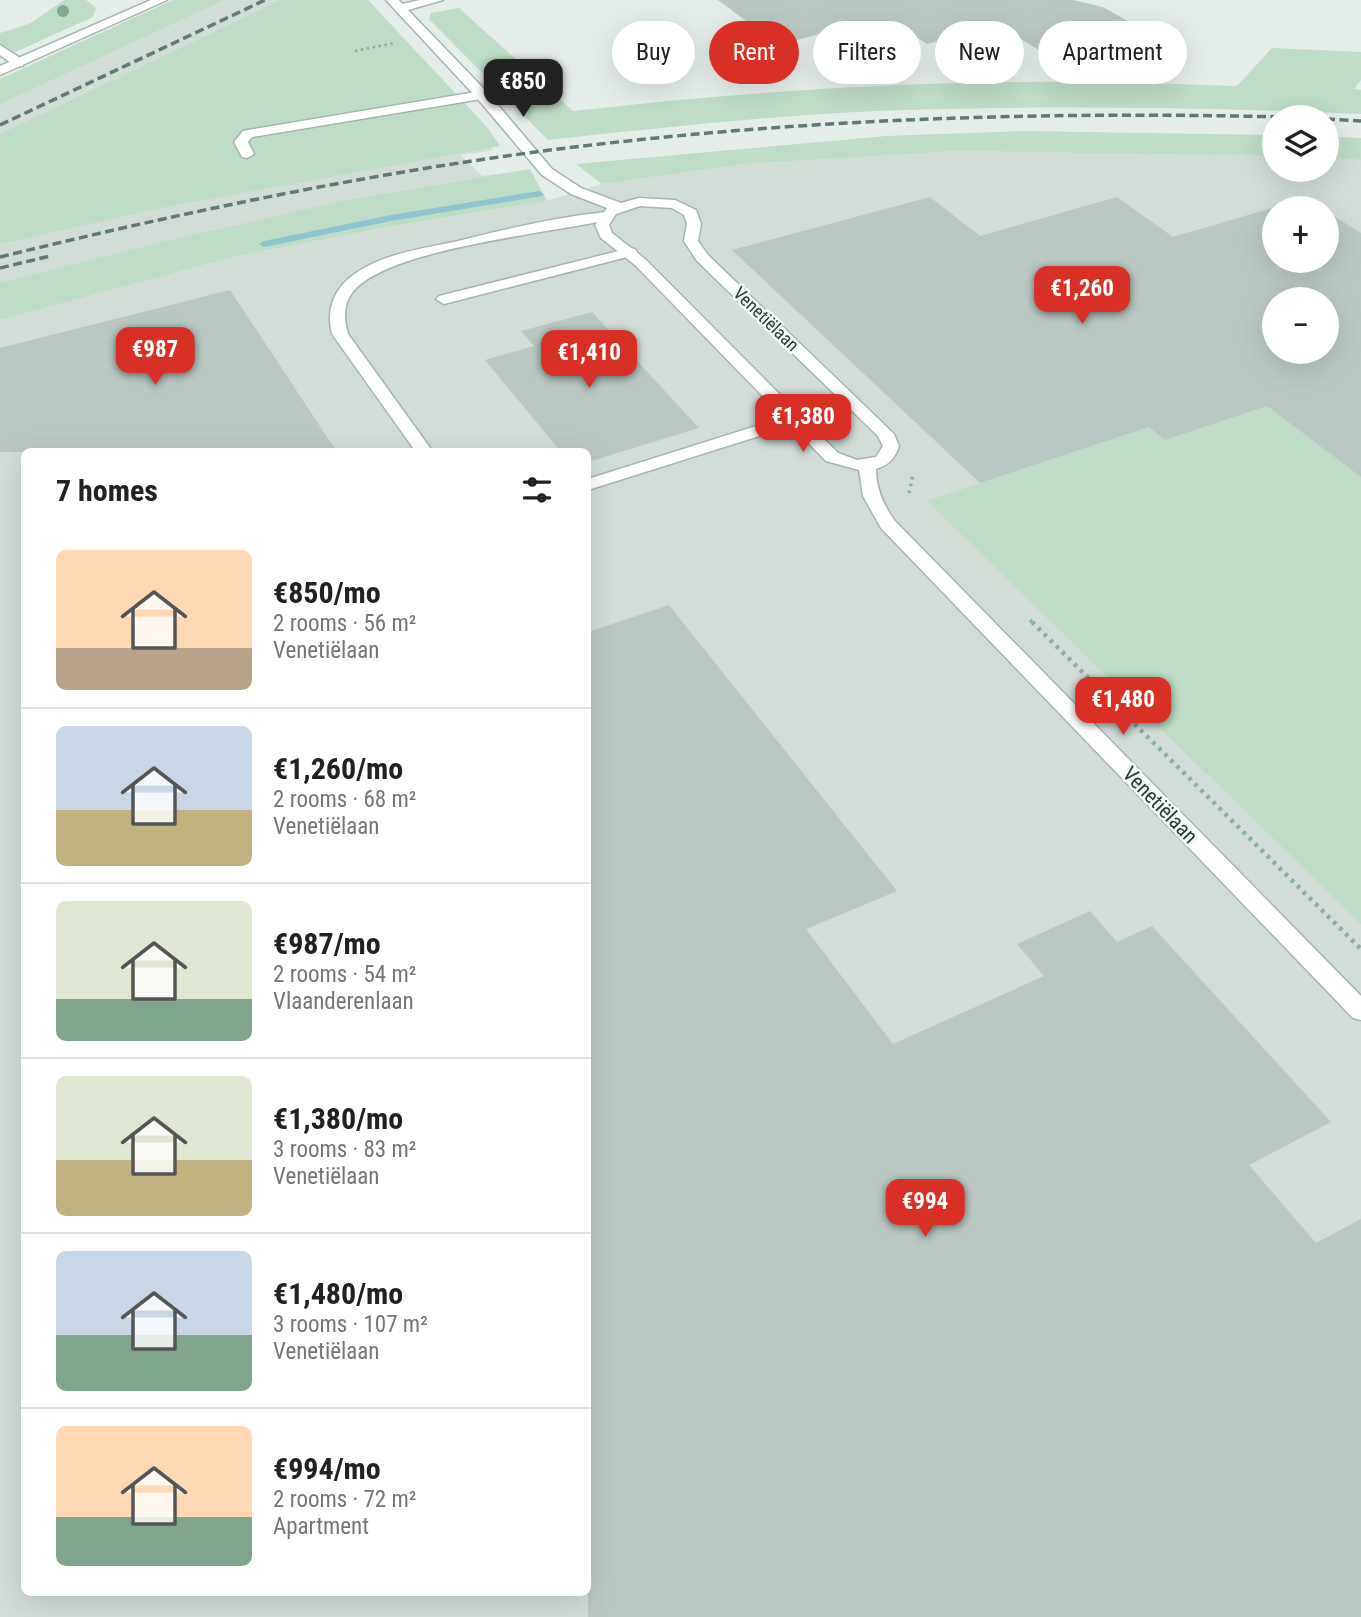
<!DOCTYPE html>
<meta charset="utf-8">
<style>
:root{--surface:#fff;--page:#f2f2f2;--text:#202124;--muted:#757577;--line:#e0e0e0;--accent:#d93025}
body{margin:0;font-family:"Roboto Condensed",sans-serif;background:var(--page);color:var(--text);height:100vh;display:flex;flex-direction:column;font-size:26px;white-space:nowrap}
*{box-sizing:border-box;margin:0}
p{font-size:23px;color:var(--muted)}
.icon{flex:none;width:38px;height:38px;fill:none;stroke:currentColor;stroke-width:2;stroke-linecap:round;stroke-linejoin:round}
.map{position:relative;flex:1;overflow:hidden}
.details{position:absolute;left:21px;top:448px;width:570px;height:1148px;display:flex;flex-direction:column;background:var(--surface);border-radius:10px;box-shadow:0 7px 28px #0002}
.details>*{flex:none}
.top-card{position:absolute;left:612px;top:21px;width:642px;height:63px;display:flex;gap:14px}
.fabs{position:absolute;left:1262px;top:105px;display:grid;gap:14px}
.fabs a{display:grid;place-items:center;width:77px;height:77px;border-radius:50%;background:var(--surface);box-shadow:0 7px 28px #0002;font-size:35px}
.price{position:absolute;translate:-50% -60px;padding:0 16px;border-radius:14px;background:var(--accent);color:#fff;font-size:23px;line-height:46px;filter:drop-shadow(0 2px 4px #0008)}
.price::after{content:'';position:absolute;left:50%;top:42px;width:21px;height:16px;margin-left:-10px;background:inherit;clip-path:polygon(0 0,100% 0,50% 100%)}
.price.current{background:#222;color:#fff}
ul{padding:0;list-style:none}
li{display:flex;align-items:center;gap:21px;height:175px;padding:0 35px}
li+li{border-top:2px solid var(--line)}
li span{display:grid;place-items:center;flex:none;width:196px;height:140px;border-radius:10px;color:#555}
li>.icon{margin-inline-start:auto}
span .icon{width:84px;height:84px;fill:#fffc;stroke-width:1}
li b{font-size:30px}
h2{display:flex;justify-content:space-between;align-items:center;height:84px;padding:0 35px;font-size:30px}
.pill{padding:0 24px;border-radius:32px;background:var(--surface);box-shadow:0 7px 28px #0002;font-size:24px;line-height:63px}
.pill.current{background:var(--accent);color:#fff}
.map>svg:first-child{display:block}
</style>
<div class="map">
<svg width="1361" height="1617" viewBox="0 0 1361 1617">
<rect width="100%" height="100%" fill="#e4ede9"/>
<g fill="#d2ddd8" fill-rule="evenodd">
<path d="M184 0H315L0 174V84Z"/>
<path d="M480 132 493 150 461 155 482 176 511 172 285 239 0 312V214Z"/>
<path d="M957 151 1274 156V170H1326L1327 158 1361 160V1617H0V320L237 256 388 227 546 201 602 184 744 164ZM1274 208H1326V261H1274ZM1274 299H1326V352H1274ZM24 452H588V1592H24Z"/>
</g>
<g fill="#bdddc7">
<path d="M64 0H86L96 8 93 17 0 59V33L31 23Z"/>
<path d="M173 0H224L0 104V79Z"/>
<path d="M281 0H368L487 127 500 146 170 206 0 244V134Z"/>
<path d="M459 8 573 111C722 94 874 83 1024 82 1095 81 1166 84 1237 86L1272 48 1361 52V80L1354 89 1361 90V114C1199 107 1037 105 875 111 766 116 657 128 548 140L429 19 431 13Z"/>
<path d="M1022 131 1274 135V156L957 151 744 164 602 184 576 164 886 136Z"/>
<path d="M1327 136 1361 138V160L1327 158Z"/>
<path d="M530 169 547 201 388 227 237 256 0 320V283L162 242 343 201Z"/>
<path d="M1267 406 1361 477V924L927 501 1149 427 1165 440Z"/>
</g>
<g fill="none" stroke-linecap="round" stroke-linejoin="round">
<path fill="#8dc4d1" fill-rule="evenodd" d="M539 191 544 194 542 196 391 221 264 247 259 244 264 241 391 215Z"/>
</g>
<g fill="#b9c8c2" fill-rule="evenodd">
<path d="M718 0H1073L1103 7 1140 28 1087 79 999 26 927 44 916 37 866 48 838 29 778 45Z"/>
<path d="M930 197 980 236 1117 197 1173 237 1306 198 1323 208H1274V261H1326V211L1361 233V477L1267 406 1165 440 1149 427 980 483 732 250ZM1274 299H1326V352H1274Z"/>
<path d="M230 290 337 452H0V348Z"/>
<path d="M592 312 699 428 588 462V452H561L485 360 534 346 521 331Z"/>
<path d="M669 605 897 891 806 929 893 1044 1044 976 1017 944 1090 911 1117 942 1152 926 1331 1122 1249 1165 1316 1243 1361 1219V1617H588V632Z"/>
</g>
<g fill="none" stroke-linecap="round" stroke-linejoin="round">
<g stroke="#a6b5b0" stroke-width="3">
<g id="service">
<path d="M0 45 23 60V66H15L0 55Z"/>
<path d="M482 91 487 92V98L252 137 248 142 254 154 247 158 242 157 234 142 243 131 248 130Z"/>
<path d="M606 212 611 213V219C555 233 385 248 352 293 343 305 344 320 348 334L433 452H416L332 334C327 314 331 295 347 280 377 254 421 249 458 241 507 229 556 217 606 212Z"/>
<path d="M630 248 635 249 637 252 635 255 444 304 436 299 439 296Z"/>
<path d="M794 414 802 419 800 423 588 490V479Z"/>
</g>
</g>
<g stroke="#a6b5b0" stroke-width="3">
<g id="minor">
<path d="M151 0H167L0 75V66Z"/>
<path d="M386 0H399L402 4 420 0H443L408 10 487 92 552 169 581 188 621 203 639 198 675 200 696 210 701 224 698 241 708 255 894 434 899 446C895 458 889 465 876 469 876 488 883 504 894 520L1361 996V1020L1353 1018 881 528 863 496 859 470 826 461 635 265 601 238 595 225 607 208 571 194 542 175 477 98ZM640 206 672 208 684 215 687 224 684 241 697 261 878 436 883 446 876 457 857 460 838 453 645 259 612 233 609 225 616 214Z"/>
</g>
</g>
<path stroke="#85b0a4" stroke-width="2.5" stroke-dasharray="2.5 3.5" stroke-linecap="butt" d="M355 51 394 43"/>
<g stroke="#85b0a4" stroke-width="3.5" stroke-dasharray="2.5 4.5" stroke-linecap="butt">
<path d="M909 493 913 475"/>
<path d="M1030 620 1034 624"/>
</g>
<path stroke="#85b0a4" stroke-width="4.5" stroke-dasharray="3.5 5" stroke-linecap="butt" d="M1032 622 1361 949"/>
<use href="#service" fill="#fff" fill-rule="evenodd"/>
<use href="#minor" fill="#fff" fill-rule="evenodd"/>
<g stroke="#5e7a73" stroke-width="3.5" stroke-dasharray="9 4.5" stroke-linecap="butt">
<path d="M1326 119 1361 121"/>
<path d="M0 125 265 0"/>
<path d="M0 257C180 213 360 175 543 151 789 119 1036 111 1284 117"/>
<path d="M0 268 50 256"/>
</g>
</g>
<circle fill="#80aa92" cx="63" cy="11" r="6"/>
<g text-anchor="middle" stroke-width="5" stroke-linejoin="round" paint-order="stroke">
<g font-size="18" fill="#233e38" stroke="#f4f9f7">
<text transform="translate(766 319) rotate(44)" y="6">Venetiëlaan</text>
</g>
<g font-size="21" fill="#233e38" stroke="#f4f9f7">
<text transform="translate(1160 805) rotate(46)" y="7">Venetiëlaan</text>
</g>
</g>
</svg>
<div class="fabs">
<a><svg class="icon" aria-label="layers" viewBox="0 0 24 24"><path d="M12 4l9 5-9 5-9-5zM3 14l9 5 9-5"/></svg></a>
<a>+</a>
<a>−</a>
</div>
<b class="price current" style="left:523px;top:119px">€850</b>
<b class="price" style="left:1082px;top:326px">€1,260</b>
<b class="price" style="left:155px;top:387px">€987</b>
<b class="price" style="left:589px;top:390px">€1,410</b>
<b class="price" style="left:803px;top:454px">€1,380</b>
<b class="price" style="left:1123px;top:737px">€1,480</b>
<b class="price" style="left:925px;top:1239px">€994</b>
<div class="top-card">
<a class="pill">Buy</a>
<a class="pill current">Rent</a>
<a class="pill">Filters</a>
<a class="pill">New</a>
<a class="pill">Apartment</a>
</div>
<section class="details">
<h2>7 homes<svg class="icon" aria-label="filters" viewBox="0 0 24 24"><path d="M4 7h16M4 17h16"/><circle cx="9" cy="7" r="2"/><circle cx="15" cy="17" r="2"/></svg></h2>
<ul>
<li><span style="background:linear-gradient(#ffd9b3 70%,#b9a48a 0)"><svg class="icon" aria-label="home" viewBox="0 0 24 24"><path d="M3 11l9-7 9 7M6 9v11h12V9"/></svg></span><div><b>€850/mo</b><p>2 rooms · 56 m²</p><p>Venetiëlaan</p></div></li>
<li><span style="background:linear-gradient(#c9d6e8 60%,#c2b280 0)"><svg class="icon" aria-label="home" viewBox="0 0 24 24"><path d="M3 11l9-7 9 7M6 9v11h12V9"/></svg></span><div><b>€1,260/mo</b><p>2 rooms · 68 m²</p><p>Venetiëlaan</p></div></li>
<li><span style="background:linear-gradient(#dfe7d0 70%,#7fa58c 0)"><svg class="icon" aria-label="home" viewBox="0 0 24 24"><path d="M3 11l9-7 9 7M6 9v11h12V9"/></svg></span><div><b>€987/mo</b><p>2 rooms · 54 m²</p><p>Vlaanderenlaan</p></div></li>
<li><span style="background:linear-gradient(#dfe7d0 60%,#c2b280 0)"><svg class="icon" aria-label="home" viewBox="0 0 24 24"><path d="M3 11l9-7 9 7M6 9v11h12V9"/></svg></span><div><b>€1,380/mo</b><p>3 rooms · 83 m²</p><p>Venetiëlaan</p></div></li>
<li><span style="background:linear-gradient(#c9d6e8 60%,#7fa58c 0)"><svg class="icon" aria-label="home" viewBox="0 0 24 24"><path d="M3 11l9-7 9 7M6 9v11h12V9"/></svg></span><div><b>€1,480/mo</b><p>3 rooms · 107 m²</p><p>Venetiëlaan</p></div></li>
<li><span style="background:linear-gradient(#ffd9b3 65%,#7fa58c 0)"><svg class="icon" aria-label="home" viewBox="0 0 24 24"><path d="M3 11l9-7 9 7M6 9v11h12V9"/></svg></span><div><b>€994/mo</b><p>2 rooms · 72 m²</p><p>Apartment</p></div></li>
</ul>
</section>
</div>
